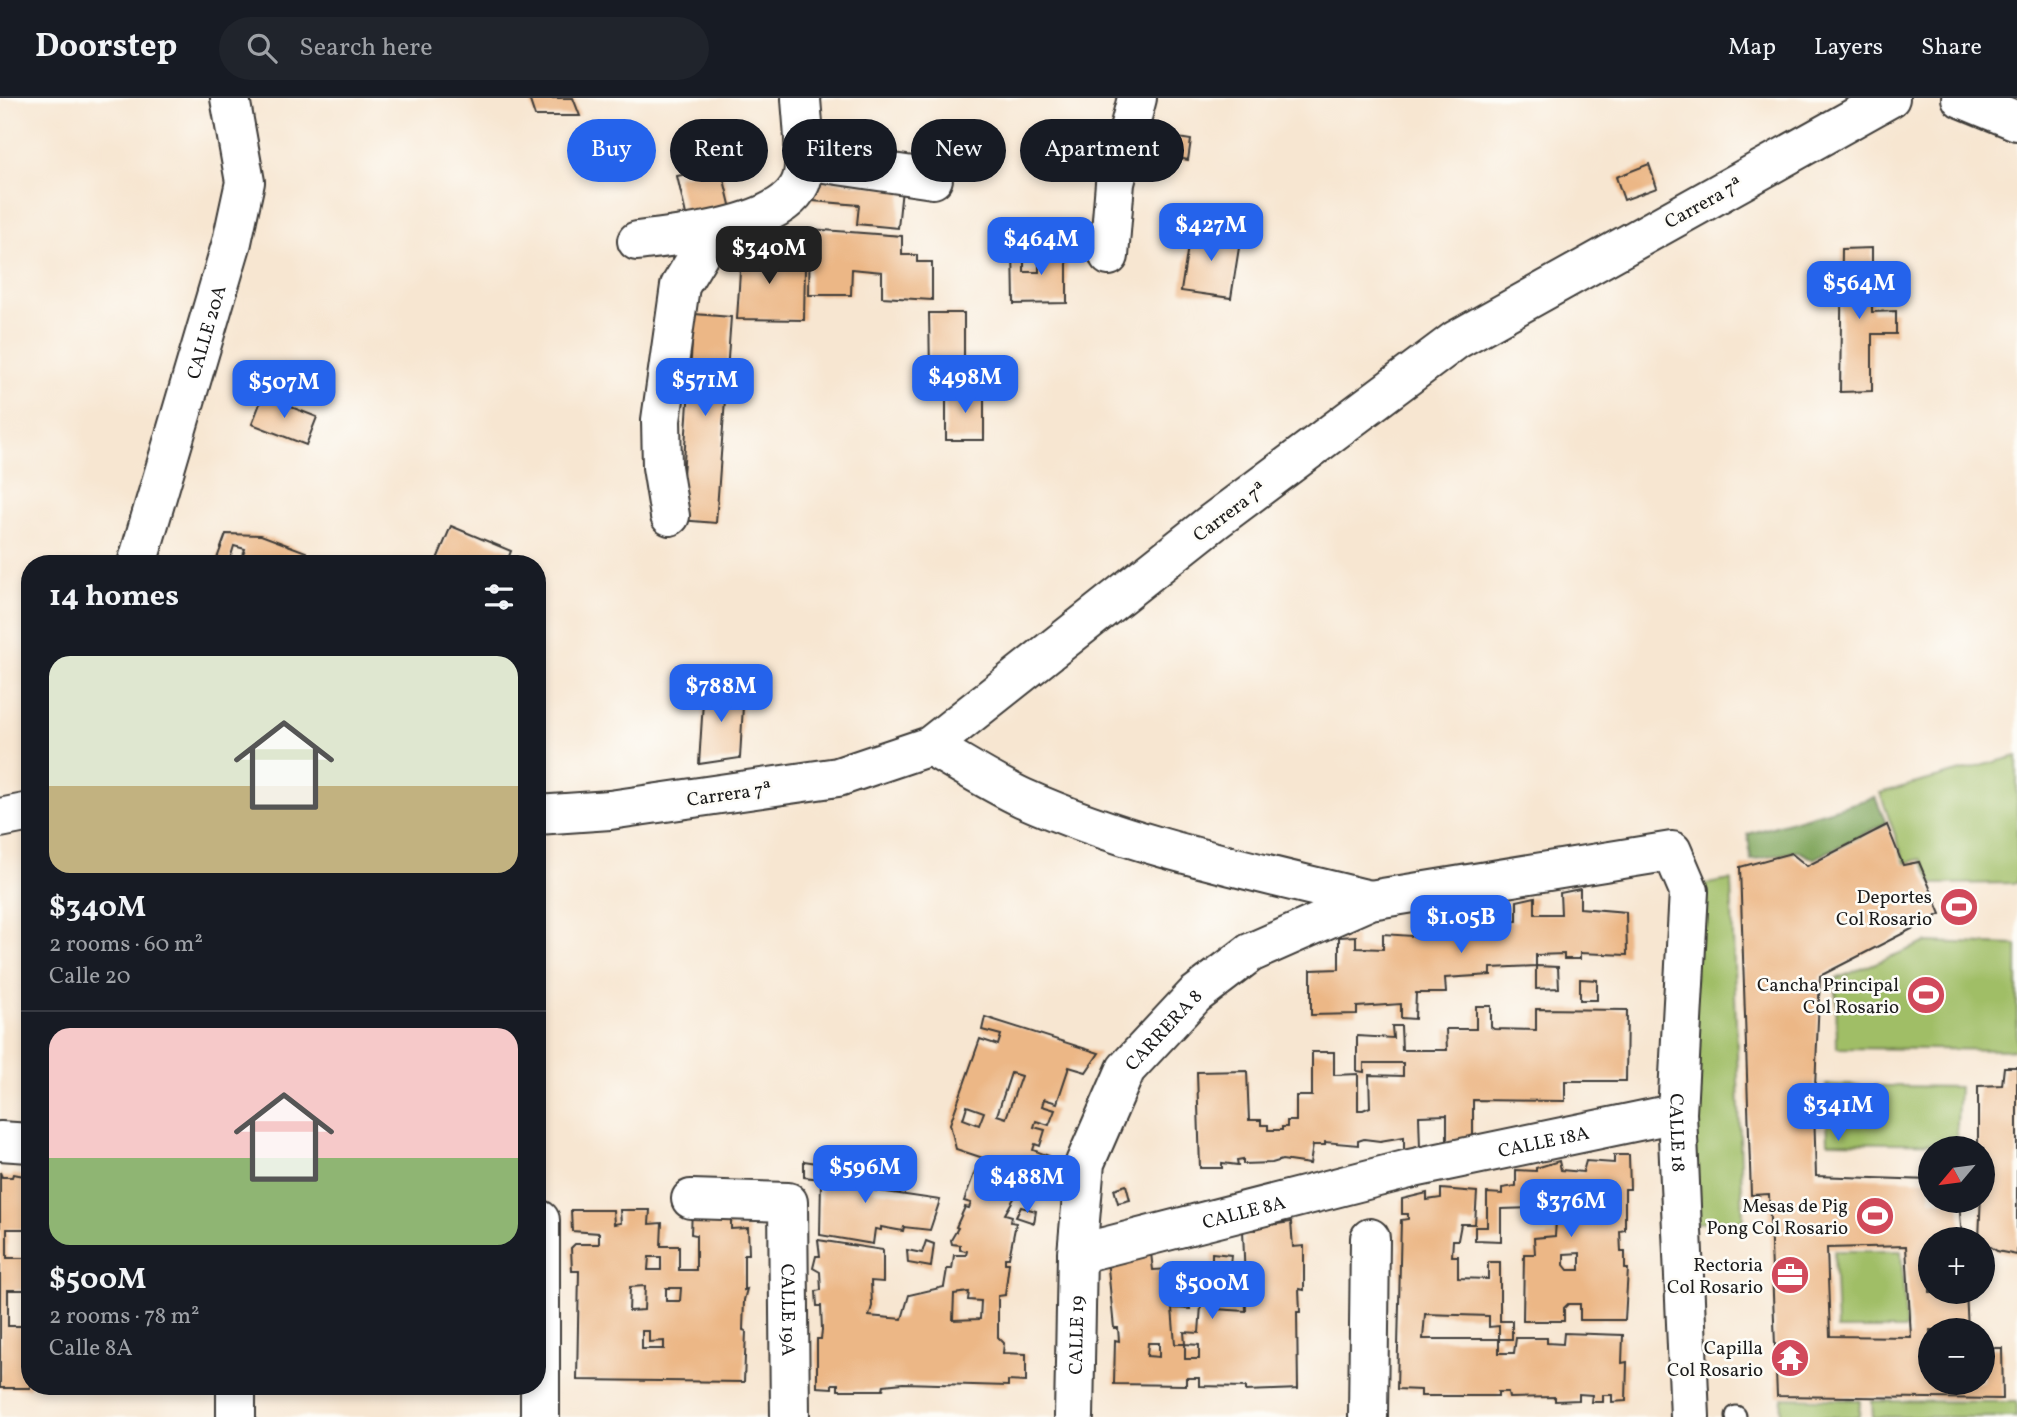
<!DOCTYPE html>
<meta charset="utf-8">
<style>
:root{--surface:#171b24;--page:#20242c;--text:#f1f3f6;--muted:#9ea1a6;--line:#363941;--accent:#2563eb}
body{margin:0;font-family:Vollkorn,serif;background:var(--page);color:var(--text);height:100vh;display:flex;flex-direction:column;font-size:26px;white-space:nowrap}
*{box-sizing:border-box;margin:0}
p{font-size:23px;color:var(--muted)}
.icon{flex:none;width:38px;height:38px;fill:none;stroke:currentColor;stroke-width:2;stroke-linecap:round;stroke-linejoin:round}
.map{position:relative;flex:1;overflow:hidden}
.drawer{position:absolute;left:21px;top:457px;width:525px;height:840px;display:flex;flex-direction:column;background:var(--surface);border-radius:28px;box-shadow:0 4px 10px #0003}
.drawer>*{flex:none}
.guide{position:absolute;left:567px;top:21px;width:665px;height:63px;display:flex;gap:14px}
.needle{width:46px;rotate:241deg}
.controls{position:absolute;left:1918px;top:1038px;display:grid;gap:14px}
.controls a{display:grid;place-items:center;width:77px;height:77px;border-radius:50%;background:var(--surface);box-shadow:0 4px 10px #0003;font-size:35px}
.price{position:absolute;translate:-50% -60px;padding:0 16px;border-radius:14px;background:var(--accent);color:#fff;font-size:23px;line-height:46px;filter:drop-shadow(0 2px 4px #0008)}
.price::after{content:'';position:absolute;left:50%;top:42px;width:21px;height:16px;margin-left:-10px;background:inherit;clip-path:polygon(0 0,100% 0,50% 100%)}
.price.selected{background:#222;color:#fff}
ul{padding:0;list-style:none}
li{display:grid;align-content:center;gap:14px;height:371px;padding:0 28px}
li+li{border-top:2px solid var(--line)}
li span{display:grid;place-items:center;height:217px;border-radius:21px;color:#555}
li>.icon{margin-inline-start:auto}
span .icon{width:126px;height:126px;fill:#fffc;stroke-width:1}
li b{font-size:30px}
h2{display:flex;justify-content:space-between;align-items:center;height:84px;padding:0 28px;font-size:30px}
.tag{padding:0 24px;border-radius:32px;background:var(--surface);box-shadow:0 4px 10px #0003;font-size:24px;line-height:63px}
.tag.selected{background:var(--accent);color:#fff}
header{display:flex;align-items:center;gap:42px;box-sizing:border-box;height:98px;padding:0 35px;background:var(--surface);border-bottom:2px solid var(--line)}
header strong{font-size:33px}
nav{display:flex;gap:38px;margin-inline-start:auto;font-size:24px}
.search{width:490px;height:63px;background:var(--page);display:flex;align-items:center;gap:18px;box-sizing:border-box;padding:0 24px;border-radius:38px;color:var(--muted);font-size:26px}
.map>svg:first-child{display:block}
</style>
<header>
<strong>Doorstep</strong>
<div class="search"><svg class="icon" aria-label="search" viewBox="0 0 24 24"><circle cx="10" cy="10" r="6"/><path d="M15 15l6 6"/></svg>Search here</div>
<nav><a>Map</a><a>Layers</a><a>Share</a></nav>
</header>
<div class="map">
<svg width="2017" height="1319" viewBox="0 0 2017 1319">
<rect width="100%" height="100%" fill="#fdfcf7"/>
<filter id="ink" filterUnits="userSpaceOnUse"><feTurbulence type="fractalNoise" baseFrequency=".0143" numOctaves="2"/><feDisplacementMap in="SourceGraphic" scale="14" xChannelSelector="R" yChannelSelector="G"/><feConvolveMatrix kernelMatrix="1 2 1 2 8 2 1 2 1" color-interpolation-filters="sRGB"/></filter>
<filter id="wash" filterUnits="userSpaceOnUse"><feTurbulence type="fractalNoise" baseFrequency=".00686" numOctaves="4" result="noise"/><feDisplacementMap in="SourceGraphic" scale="28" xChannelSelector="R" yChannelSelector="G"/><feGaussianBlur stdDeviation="1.57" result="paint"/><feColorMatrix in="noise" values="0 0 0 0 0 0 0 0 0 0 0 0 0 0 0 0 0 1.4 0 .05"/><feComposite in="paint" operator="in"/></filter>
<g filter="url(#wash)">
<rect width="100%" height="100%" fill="#f7e6d1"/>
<g fill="#a0be66" stroke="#5e6d41" stroke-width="2">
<path d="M2017 658V785L1933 786 1921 761 1905 765 1880 695Z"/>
<path d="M1731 782 1743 1123 1693 1125 1695 788Z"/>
<path d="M1927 844 2017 847V952L1837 950 1836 881Z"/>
<path d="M1826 987 1959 989 1956 1046 1828 1044Z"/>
<path d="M1834 1153H1901L1906 1231H1837Z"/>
<path d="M1782 1300 1860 1302 1859 1319H1781Z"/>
<path d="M1872 1303 2017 1304V1319H1873Z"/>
</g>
<path fill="#80a55b" stroke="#4e603c" stroke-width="2" d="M1875 699 1886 725 1814 761 1798 753 1751 762 1748 736Z"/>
<g id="blocks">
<g fill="#ecb786" fill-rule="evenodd">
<path d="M529 0H573L580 18H535Z"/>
<path d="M1172 39 1191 42 1188 62 1169 58Z"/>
<path d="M1649 66 1657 90 1624 102 1616 79Z"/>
<path d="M721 69 732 115 688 125 677 78Z"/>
<path d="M813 82 902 91 898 130 857 126 859 107 813 103Z"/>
<path d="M1191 129 1241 137 1231 200 1181 193Z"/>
<path d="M810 131 902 138V157H917V164H932V202L882 199V174L852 171 851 197H809Z"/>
<path d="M765 135V168L805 169 804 222 737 221 742 142Z"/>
<path d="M1013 149H1024V174H1039V149H1067V205L1014 206Z"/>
<path d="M1872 150V214L1896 213V236H1872V293L1840 294 1842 151Z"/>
<path d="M929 215H964V274H930Z"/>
<path d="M694 216 731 219 716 425 680 422Z"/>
<path d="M984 291V342H946V292Z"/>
<path d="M263 298 317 319 306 347 252 326Z"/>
<path d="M451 428 511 453 506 466H435Z"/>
<path d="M226 436 261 437 306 454 303 466H215ZM234 448 245 451 241 463 230 461Z"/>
<path d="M704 588 744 590 740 660 699 666Z"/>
<path d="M1887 727 1903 767 1919 764 1941 816 1820 878 1814 1011 1816 1078 1930 1082V1102H1959L1962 1141H1930V1194H1966L1968 1232H1930V1284H1983V1250H2002L2003 1301 1777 1298 1769 1096 1751 1097 1740 769 1791 755 1807 768ZM1906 1148 1911 1239 1830 1238 1827 1150Z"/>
<path d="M1580 791V810L1626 814 1627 857 1580 855V861H1564V856L1536 857V868L1491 870V877L1445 880 1446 895H1416L1415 921 1401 920V906L1357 909V916L1311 917V872L1339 871V839L1356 838V850L1383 851V836L1427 839 1428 828H1445V833L1472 832V811L1490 808 1491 824 1517 823V803L1535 799V816H1561L1560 795Z"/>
<path d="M1536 868 1558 869 1559 890 1536 891Z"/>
<path d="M1580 881 1597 882V902H1580Z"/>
<path d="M1476 908H1491V929L1494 931 1536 932V911L1627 912 1626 983H1565V1003L1473 1002V1038L1447 1044V1017L1419 1018 1420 1050 1404 1054V1039L1380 1043 1364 1041 1358 1043V1047L1325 1044V1047H1313L1310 1066 1282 1062 1272 1065 1243 1066V1061L1237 1062 1238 1067 1222 1065V1070H1200L1197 974 1247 973 1249 1022H1261V1027H1268V1032H1282V1029H1287V1023H1296V998H1312V954H1334V977L1358 976V1012H1363L1370 1009 1369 977 1403 978V965H1364V974L1357 973V938L1393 940 1392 928H1401L1402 952H1447L1446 931H1476Z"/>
<path d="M985 919 1099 955 1086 974 1069 969 1057 1005 1044 1001 1042 1008 1055 1012 1049 1027 1036 1023 1034 1029 1045 1032 1040 1048 1035 1046 1033 1052 1049 1058 1043 1079 1032 1076 1025 1095 1013 1091 1012 1096 1016 1097 1005 1116 1012 1118 1011 1124 1016 1125 1009 1160H1005V1165H1009L1005 1197 998 1198V1239L1004 1245 1003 1255 1026 1256V1284L1008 1283V1288L903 1285 884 1287 883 1292H838V1286H832V1290L817 1289V1241H821L822 1232 821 1208H817L816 1193 821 1192 820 1174 813 1170 816 1158H820L818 1142 883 1152V1184L871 1183 872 1208 869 1218 902 1221 909 1197 944 1189 947 1171H952L954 1157H966L967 1153 960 1152V1147L952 1146 951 1142 958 1130 956 1129 965 1109 969 1110 971 1105 964 1103 975 1073 984 1077 989 1062 956 1051 950 1026 980 941 998 947 1001 937 982 932ZM1011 975 1021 978 1006 1020 997 1017ZM967 1008 984 1014 979 1027 963 1021ZM988 1077 1005 1083 1003 1090 998 1089 996 1093 984 1089ZM969 1194 968 1202 981 1203 980 1221 953 1222 954 1196Z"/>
<path d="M2004 969H2017V1157L1997 1153 1979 1141 1983 1050H1978V988L2002 987Z"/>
<path d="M1614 1057H1629L1630 1091H1625V1132L1620 1133 1621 1154H1625V1171H1628L1625 1222H1580V1206H1568L1564 1210V1223H1523L1524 1156H1535L1534 1140 1555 1138 1556 1123H1566L1565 1109 1501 1111V1143L1475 1142V1129H1487V1095L1502 1096V1090L1516 1088V1072L1536 1073V1070L1559 1063 1561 1072 1583 1074 1586 1063 1614 1065ZM1580 1155V1172H1568L1564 1167V1156Z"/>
<path d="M804 1063 875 1074 872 1092 940 1102 930 1132 904 1129 903 1133 881 1129V1132L875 1131 873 1146 820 1137 821 1081 804 1079Z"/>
<path d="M0 1074 2 1079H12L13 1076 30 1079V1131H7V1160H30V1192H8V1228H30V1290H0Z"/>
<path d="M1126 1087 1130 1102 1118 1105 1114 1091Z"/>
<path d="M1441 1091 1477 1094 1475 1126H1461L1458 1142H1453L1452 1158H1458V1180L1488 1181V1164H1500V1223H1512V1241H1499V1255H1514L1516 1240H1547V1245L1563 1246 1564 1235 1623 1237 1622 1265 1627 1264 1626 1303 1612 1304V1297H1603V1304H1591L1592 1297 1579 1296V1302L1555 1303V1299L1509 1300 1508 1294H1498V1298H1421V1292L1397 1291 1401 1122 1408 1121V1116H1402V1101L1427 1095V1102L1441 1100ZM1425 1216 1489 1218V1229L1499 1228V1241H1423Z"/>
<path d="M1021 1109 1036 1113 1034 1125 1016 1119Z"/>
<path d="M692 1111H731V1131L748 1130 749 1156H744V1192L747 1191 744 1202 743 1232 746 1233 744 1284 577 1282 579 1173H572L571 1150 575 1146H599V1135L572 1133 571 1112H613L614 1126 621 1125 620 1112H650L649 1126 662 1125 661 1148H679V1172H696V1137L691 1136ZM649 1159H661V1172H648ZM645 1188 644 1212 629 1213 630 1189ZM666 1190H681L680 1203H666ZM642 1233H649V1244L664 1243V1251H642Z"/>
<path d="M1291 1124 1293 1149 1304 1148V1192L1299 1191 1300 1214H1297L1298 1291 1246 1293V1289L1199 1288V1280H1186V1287L1114 1286 1115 1242 1119 1243 1118 1230H1114L1107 1160 1151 1155 1153 1172 1172 1171 1173 1191H1187L1190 1211 1172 1210 1175 1246H1185V1261H1199V1247L1185 1246 1184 1234 1199 1235 1202 1194H1215V1211L1246 1213 1243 1131 1256 1132V1129ZM1148 1245H1159V1259L1147 1258Z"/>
<path d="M926 1143 934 1146 931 1169 908 1165 907 1152 922 1155Z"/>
<path d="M1212 1155 1231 1157 1230 1167 1212 1165Z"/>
</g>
</g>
</g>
<g filter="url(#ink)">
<use href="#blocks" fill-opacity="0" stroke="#3d3a37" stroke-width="2"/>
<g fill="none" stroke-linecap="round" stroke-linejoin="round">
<g stroke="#3d3a37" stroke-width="23">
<path id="lane" d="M1736 1319V1318"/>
</g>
<g stroke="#3d3a37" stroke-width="42">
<g id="street">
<path d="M1961 0 2017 23"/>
<path d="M804 62 933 81"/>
<path d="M637 143C678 138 780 129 800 86 809 68 802 21 801 0"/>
<path d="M1109 158 1115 85 1137 0"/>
<path d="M670 418 662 369 661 322 680 188 713 133"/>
<path id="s1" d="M137 466 232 144 245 84 230 0"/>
<path d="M930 648C960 665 991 685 1023 700 1133 749 1254 773 1370 802"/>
<path d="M537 717 610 712 838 679 930 648 1213 424 1456 242 1890 0"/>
<path d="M0 720 30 714"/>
<path d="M0 1043 30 1045"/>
<path id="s2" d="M691 1101 788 1104 790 1319"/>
<path d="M540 1122V1319"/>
<path id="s3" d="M1077 1156 1409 1071 1677 1015"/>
<path d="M236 1288V1319"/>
<path id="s4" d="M1074 1319 1077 1156 1085 1065 1126 971 1195 897 1250 855 1370 802 1672 753 1689 793 1677 1015 1690 1319"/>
<path d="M1368 1319 1370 1140"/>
</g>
</g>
<use href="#lane" stroke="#fff" stroke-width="19"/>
<use href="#street" stroke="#fff" stroke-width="38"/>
</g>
</g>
<defs>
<g id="stadium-disc" transform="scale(2.0125)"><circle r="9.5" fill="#d1495b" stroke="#fdfcf7"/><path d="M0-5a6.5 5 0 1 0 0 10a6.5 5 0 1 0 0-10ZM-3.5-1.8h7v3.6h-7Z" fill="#fff"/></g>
<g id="office-disc" transform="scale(2.0125)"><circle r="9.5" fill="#d1495b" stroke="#fdfcf7"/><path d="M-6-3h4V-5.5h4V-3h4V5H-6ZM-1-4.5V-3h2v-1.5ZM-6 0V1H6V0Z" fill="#fff"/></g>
<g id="temple-disc" transform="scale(2.0125)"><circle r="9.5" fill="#d1495b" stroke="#fdfcf7"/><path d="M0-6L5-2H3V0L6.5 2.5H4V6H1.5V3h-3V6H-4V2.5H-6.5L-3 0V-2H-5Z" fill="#fff"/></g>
</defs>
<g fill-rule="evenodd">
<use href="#stadium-disc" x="1959" y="809"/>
<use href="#stadium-disc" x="1926" y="897"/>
<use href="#stadium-disc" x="1875" y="1118"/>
<use href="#office-disc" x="1790" y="1177"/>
<use href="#temple-disc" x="1790" y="1260"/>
</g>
<g text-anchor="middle" stroke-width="5" stroke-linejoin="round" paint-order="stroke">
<g font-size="19" fill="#1c1c1c" stroke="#fdfcf7">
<text transform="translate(1703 104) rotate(-29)" y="7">Carrera 7ª</text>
<text dy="7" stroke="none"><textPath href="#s1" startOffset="242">CALLE 20A</textPath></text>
<text transform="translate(1229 413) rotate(-37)" y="7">Carrera 7ª</text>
<text transform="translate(729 695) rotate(-8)" y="7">Carrera 7ª</text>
<text dy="7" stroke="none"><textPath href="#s4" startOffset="411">CARRERA 8</textPath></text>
<text dy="7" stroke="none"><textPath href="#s4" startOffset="1250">CALLE 18</textPath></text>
<text dy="7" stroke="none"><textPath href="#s3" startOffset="480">CALLE 18A</textPath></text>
<text dy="7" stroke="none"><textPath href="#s3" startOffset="172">CALLE 8A</textPath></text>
<text dy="7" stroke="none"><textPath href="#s2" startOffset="205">CALLE 19A</textPath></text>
<text dy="7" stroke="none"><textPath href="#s4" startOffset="82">CALLE 19</textPath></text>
</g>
<g font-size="19" fill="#1c1c1c" stroke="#fdfcf7" text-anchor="end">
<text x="1932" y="805">Deportes<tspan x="1932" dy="22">Col Rosario</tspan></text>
<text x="1899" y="893">Cancha Principal<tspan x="1899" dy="22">Col Rosario</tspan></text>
<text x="1848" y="1114">Mesas de Pig<tspan x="1848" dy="22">Pong Col Rosario</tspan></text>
<text x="1763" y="1173">Rectoria<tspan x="1763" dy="22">Col Rosario</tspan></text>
<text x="1763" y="1256">Capilla<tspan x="1763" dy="22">Col Rosario</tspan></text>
</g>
</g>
</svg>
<div class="controls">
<a><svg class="needle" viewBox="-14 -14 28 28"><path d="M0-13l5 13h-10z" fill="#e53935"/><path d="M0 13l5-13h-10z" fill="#9ea1a6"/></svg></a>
<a>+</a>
<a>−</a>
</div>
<b class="price" style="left:1211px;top:165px">$427M</b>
<b class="price" style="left:1041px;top:179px">$464M</b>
<b class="price selected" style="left:769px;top:188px">$340M</b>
<b class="price" style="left:1859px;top:223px">$564M</b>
<b class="price" style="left:965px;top:317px">$498M</b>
<b class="price" style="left:705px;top:320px">$571M</b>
<b class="price" style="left:284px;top:322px">$507M</b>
<b class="price" style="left:721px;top:626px">$788M</b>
<b class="price" style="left:1461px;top:857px">$1.05B</b>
<b class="price" style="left:1838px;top:1045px">$341M</b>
<b class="price" style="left:865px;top:1107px">$596M</b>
<b class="price" style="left:1027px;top:1117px">$488M</b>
<b class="price" style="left:1571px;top:1141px">$376M</b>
<b class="price" style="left:1212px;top:1223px">$500M</b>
<div class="guide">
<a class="tag selected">Buy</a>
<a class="tag">Rent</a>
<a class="tag">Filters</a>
<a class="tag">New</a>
<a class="tag">Apartment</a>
</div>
<section class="drawer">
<h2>14 homes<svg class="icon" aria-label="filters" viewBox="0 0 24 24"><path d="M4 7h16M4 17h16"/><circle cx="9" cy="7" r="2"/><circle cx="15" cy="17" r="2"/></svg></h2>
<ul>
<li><span style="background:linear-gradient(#dfe7d0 60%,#c2b280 0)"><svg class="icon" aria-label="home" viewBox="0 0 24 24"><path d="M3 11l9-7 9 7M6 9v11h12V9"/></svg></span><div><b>$340M</b><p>2 rooms · 60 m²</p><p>Calle 20</p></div></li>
<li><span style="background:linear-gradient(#f6c9c9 60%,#8fb573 0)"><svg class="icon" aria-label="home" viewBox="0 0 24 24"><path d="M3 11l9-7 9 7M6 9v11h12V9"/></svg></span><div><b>$500M</b><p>2 rooms · 78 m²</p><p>Calle 8A</p></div></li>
</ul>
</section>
</div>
